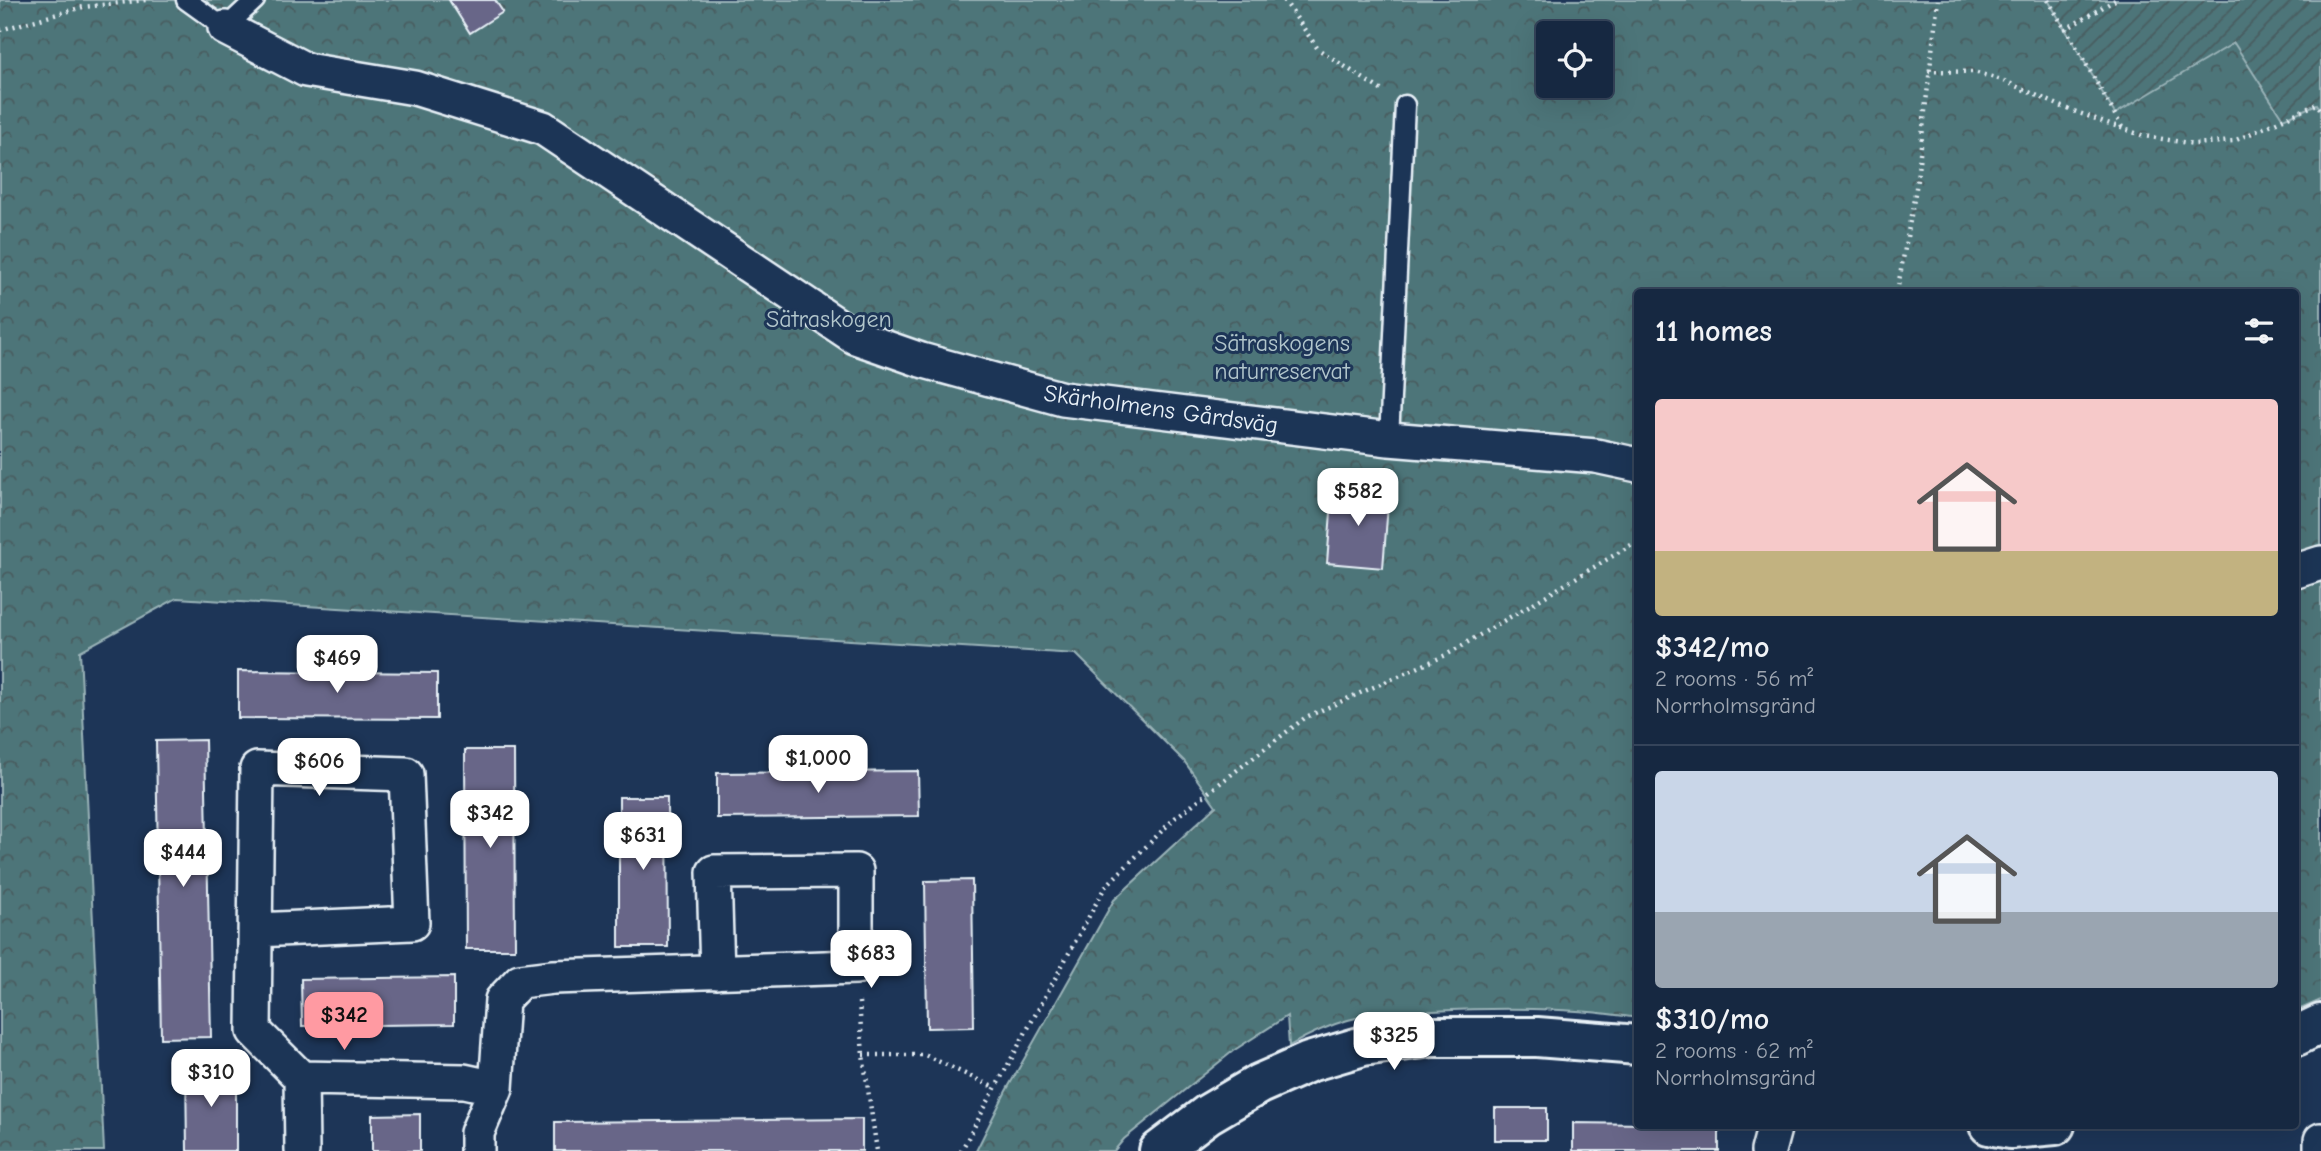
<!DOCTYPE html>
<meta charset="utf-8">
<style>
:root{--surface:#162841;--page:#1f3048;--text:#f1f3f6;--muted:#9ea6b1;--line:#35445a;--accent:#ff9aa2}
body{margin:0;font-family:"Comic Neue",sans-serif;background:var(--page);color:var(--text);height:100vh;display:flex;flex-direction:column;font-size:26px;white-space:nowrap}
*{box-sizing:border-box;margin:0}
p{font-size:23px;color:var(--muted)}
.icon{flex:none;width:38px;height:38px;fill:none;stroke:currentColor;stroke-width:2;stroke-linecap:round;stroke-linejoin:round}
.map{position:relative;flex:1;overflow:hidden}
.details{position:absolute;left:1634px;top:289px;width:665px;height:840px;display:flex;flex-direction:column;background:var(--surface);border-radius:7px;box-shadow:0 7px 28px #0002,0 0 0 2px var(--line)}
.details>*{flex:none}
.buttons{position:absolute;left:1536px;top:21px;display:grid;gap:14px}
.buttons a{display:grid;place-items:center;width:77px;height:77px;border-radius:7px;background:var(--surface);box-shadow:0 7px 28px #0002,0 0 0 2px var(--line);font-size:35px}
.price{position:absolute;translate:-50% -60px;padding:0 16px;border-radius:14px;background:#fff;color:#222;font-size:23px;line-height:46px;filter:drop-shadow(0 2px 4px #0008)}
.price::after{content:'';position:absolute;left:50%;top:42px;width:21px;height:16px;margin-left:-10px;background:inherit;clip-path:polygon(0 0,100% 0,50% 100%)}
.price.on{background:var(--accent);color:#111}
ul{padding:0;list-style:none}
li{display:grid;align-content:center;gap:14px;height:371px;padding:0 21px}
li+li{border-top:2px solid var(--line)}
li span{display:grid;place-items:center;height:217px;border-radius:7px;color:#555}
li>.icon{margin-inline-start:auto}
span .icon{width:126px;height:126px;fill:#fffc;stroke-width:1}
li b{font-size:30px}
h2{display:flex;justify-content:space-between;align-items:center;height:84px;padding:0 21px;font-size:30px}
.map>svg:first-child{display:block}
.forest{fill:url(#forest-crowns);stroke:#9ab3b8;stroke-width:2;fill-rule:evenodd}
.garden{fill:url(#garden-furrows);stroke:#9ab3b8;stroke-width:2}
.building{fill:#676688;stroke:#e8f1f8;stroke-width:2}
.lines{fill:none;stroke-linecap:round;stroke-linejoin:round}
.lane-casing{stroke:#e8f1f8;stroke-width:23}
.street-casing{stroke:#e8f1f8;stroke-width:38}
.secondary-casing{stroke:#e8f1f8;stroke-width:44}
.path{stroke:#e8f1f8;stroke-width:4.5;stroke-dasharray:2 5;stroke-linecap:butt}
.lane{stroke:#1d3557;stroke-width:18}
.street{stroke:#1d3557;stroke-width:33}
.secondary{stroke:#1d3557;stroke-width:38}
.labels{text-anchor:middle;stroke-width:6;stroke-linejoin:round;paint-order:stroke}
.park-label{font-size:24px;fill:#b2c6cc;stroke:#1d3557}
.street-label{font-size:24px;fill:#e8f1f8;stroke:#1d3557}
</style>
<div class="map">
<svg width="2321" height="1151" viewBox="0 0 2321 1151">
<defs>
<pattern id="forest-crowns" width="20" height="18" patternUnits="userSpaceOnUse" patternTransform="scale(1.75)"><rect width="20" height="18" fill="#4d7579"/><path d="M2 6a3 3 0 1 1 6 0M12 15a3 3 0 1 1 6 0" fill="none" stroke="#495c5f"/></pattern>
<pattern id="garden-furrows" width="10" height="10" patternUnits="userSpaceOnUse" patternTransform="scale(1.75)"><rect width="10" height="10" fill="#4d7579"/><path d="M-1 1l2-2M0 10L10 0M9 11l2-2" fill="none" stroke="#495c5f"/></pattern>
</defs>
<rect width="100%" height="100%" fill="#1d3557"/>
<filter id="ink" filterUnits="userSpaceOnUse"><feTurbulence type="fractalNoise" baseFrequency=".0143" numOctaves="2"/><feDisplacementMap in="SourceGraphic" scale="14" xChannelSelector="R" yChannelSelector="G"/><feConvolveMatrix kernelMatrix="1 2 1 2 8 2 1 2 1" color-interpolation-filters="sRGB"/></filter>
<g filter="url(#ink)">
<path class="forest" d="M0,0H2321V1000L2296,1011V292H1638V1018C1571,1007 1501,1007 1433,1011C1405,1012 1375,1013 1348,1020C1326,1026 1308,1035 1289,1046L1287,1016L1233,1051L1124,1139L1114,1151H976L1006,1091L1114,900L1216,806L1184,761L1076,654L177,598L80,651L104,1151H0ZM1549,33H1601V86H1549Z"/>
<path class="garden" d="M2048,0H2321V110L2317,104L2283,119L2234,43L2115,114Z"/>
<path class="building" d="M449,0H495L503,12L470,33Z
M1333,487L1389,492L1383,568L1327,563Z
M238,671L437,673V719L238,718Z
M205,740L211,1037L161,1038L156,741Z
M465,750H514L515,949H466Z
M918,771L919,816L717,818V773Z
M619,797H667L668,947H619Z
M972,880L974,1027L927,1028L925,881Z
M454,977V1024L302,1026L301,979Z
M186,1068H236V1151H187Z
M1495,1108H1547V1140H1495Z
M420,1114V1151H372V1115Z
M862,1119V1151H555V1122Z
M1573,1123L1719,1125V1151H1573Z"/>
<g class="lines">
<defs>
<path id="lane" d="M186,0L225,28L255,0
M1389,439L1405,105"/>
<path id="street" d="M225,28L306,70L415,88L543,128L855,337L921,360L1063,399L1389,439L1596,456L1638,465
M2296,571L2321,563
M256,930L412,923L406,774L257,769L254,1031L301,1078
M302,1151L301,1078L464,1081L496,1088
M477,1151V1133L496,1088L502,1000L520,981L553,977L856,967V871L714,872L717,972
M1768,1151L1775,1125
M2321,1151V1140"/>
<path id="secondary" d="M2296,1036L2321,1024
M1989,1125L2011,1129L2055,1125
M1159,1151L1208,1114L1259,1084L1309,1062L1363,1046L1432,1037H1537L1638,1045"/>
</defs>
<use href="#lane" class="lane-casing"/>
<use href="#street" class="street-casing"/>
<use href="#secondary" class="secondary-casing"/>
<path class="path" d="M1284,0L1318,49L1384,92
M2048,0L2065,29
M2115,0L2066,29L2122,127
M0,30L83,7L146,0
M1928,71L1974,72L2002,80L2065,108L2144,136L2194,144L2234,141L2317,104L2321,110
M1897,292L1916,188L1938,0
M859,1002L863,1055L877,1151
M863,1055H925L995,1088
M961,1151L1105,887L1175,818L1306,717L1446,655L1638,541"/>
<use href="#lane" class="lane"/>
<use href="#street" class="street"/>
<use href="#secondary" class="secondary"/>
</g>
</g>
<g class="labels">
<g class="park-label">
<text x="829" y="327">Sätraskogen</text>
<text x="1282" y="351">Sätraskogens<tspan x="1282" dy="28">naturreservat</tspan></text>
</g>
<g class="street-label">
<text transform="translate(1161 409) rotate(8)" y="8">Skärholmens Gårdsväg</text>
</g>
</g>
</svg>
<div class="buttons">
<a><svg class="icon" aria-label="locate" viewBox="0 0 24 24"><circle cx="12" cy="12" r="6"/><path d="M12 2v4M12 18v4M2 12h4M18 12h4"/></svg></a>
</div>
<b class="price" style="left:1358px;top:528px">$582</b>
<b class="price" style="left:337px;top:695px">$469</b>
<b class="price" style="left:818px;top:795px">$1,000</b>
<b class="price" style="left:319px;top:798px">$606</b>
<b class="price" style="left:490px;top:850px">$342</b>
<b class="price" style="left:643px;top:872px">$631</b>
<b class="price" style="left:183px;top:889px">$444</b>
<b class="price" style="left:871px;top:990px">$683</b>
<b class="price on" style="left:344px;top:1052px">$342</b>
<b class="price" style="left:1394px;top:1072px">$325</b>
<b class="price" style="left:211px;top:1109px">$310</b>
<section class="details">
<h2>11 homes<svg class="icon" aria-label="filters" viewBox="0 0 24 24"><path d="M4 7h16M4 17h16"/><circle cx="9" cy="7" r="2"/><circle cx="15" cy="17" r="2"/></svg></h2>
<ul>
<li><span style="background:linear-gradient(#f6c9c9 70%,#c2b280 0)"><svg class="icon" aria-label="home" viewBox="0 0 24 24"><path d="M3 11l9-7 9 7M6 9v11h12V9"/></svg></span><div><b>$342/mo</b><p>2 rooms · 56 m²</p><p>Norrholmsgränd</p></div></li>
<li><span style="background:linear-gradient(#c9d6e8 65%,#9aa5b1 0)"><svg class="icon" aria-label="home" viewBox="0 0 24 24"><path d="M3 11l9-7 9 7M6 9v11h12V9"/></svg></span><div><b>$310/mo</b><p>2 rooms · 62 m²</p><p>Norrholmsgränd</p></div></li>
</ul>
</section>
</div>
